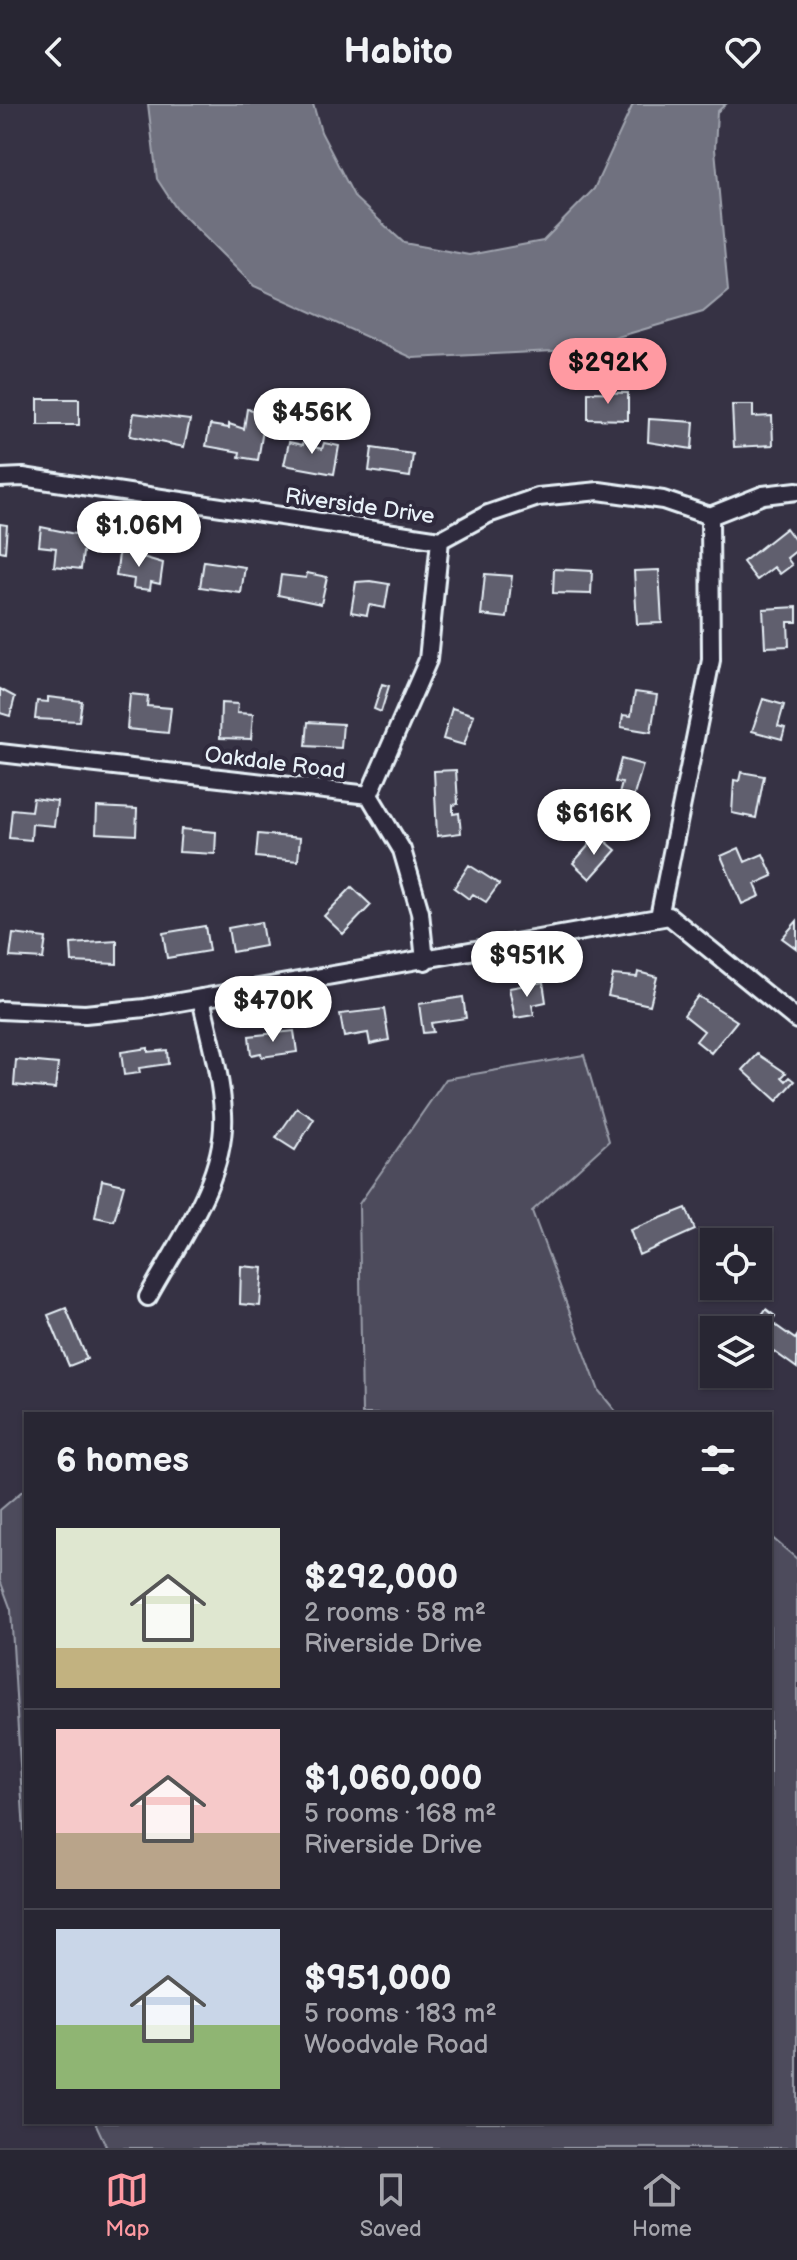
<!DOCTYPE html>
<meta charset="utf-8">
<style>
:root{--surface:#282633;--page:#302e3b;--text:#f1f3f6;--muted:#a5a5ac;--line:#44434e;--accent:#ff9aa2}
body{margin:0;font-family:"Balsamiq Sans",sans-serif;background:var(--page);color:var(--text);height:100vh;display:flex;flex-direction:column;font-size:30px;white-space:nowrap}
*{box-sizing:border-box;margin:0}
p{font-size:26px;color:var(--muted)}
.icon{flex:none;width:44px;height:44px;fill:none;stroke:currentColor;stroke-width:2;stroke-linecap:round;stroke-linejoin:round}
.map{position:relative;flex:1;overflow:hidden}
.drawer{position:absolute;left:24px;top:1308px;width:748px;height:712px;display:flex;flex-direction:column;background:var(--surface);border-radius:0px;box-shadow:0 2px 6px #0004,0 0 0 2px var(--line)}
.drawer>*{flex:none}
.fabs{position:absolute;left:700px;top:1124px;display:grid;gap:16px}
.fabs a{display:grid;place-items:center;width:72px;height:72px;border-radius:0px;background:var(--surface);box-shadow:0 2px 6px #0004,0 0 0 2px var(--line);font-size:40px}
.price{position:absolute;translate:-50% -68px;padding:0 18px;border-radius:28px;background:#fff;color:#222;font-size:26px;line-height:52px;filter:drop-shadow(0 2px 4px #0008)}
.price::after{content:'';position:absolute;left:50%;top:48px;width:24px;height:18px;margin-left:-12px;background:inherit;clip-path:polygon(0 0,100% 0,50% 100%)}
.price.on{background:var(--accent);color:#111}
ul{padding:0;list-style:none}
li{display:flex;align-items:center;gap:24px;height:200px;padding:0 32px}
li+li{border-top:2px solid var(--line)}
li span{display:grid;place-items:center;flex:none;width:224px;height:160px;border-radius:0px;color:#555}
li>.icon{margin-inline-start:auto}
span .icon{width:96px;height:96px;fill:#fffc;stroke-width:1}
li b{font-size:34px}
h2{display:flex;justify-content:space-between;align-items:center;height:96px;padding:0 32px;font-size:34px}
header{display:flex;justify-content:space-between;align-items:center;height:104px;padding:0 32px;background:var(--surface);font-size:36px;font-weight:800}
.dock{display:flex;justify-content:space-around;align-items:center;height:112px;border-top:2px solid var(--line);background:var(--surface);font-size:22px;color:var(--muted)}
.dock a{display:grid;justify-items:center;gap:4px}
.dock .on{color:var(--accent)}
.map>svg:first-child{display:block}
.green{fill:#4d4b5c;stroke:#9a9eaa;stroke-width:2}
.water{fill:#70717f;stroke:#a0a4af;stroke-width:2}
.building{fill:#605e6e;stroke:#e8f1f8;stroke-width:2}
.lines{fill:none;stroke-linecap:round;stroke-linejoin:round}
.street-casing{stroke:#e8f1f8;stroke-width:22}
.street{stroke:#2f2a3d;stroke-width:16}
.labels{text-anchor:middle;stroke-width:8;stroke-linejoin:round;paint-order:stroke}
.street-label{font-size:22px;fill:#e8f1f8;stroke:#2f2a3d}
</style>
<header><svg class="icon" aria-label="back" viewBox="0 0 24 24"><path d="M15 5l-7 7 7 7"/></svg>Habito<svg class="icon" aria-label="heart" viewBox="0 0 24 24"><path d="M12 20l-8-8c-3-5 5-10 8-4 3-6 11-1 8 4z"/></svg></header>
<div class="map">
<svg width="797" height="2044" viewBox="0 0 797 2044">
<rect width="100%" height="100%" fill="#363244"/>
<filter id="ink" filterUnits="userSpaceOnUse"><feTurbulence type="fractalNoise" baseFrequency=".0125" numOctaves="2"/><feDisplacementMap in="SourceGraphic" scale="16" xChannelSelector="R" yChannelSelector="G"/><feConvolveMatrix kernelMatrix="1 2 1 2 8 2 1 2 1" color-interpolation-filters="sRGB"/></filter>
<g filter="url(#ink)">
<path class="green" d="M584,951L609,1037L532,1107L599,1287L618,1310H362L359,1100L446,975Z
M26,1384V1765L11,1506L0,1476V1406Z
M770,1432L797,1455V2044H107L95,2018H770Z"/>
<path class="water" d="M148,0H313L321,28L355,94L404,139L469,151L543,137L594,85L633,0H726L717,8L715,45L728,187L703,208L573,246L413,254L254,182L176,104L157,75Z"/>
<path class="building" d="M588,288L628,289V316L588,315Z
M38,295H79V321H38Z
M732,301H753V313L772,312L773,341L734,343Z
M247,305L266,308L258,356L239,353L240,348L206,342L210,321L229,324V320L244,325Z
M134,309L190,316L184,343L130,332Z
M649,315L694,318L692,345L648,338Z
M305,330L316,332L314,343L322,345L324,339L339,342L334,370L284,361L289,338L303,341Z
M372,344L413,350L410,373L369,367Z
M0,420L7,421L5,448L0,447Z
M41,423L85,432L81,465L54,462L56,444L39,442Z
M786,424L797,439V446L787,454L792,461L780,470L774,463L757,476L743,458Z
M120,443L140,446L139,452L163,459L160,480L151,478L150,486L133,484L134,475L116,472Z
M204,457L245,463L241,489L200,483Z
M554,465L592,467L591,490L553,489Z
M659,466L662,519L637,520L634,467Z
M307,469L327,473L321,500L278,491L281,471L306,474Z
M485,470L512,472L507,514L481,511Z
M370,477L389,480L385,504L369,501L367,511L351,508L356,478Z
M797,503V518H788L789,542L765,543L763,505Z
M382,580L389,582L381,608L374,605Z
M0,585L15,593L10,612L0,609Z
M635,588L657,591L651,628L621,623L623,611L631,612Z
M130,590L148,592L147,602L171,604L168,629L127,625Z
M48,593L82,597L79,617L35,615L37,597L48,598Z
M763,595L784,601L778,622L785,624L782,635L752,627Z
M221,599L238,600L237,609L253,610L251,635L220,634Z
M452,604L474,611L464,641L443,635Z
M308,618L343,620L341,644L306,642Z
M621,655L643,661L632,698L618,694L622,679L615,678Z
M456,666L458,700L453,701V710L459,709L461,729L437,732L434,667Z
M741,668L764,672L756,714L732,709L734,676L739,677Z
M33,694L57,697L54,722L32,720L31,736L9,734L12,705L31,707Z
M97,703L137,705L136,731L96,729Z
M181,725L216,728L215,750L179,748Z
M258,730L300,734L298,757L256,753Z
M598,731L616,746L590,775L573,759Z
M739,744L745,758L763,750L773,772L755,780L760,792L742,800L721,752Z
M469,761L499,780L486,798L473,790L469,795L454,784Z
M352,783L371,801L343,830L324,812Z
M797,817V845L782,834Z
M261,818L265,842L232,848L228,824Z
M205,822L209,847L167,854L163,829Z
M13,830L46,834L43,855L10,853Z
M117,837V860L72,858L71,840Z
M638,868L657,873L650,901L608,892L613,871L637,873Z
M543,878L546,898L532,901L534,911L515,914L509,884Z
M698,892L737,917L711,949L696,937L704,927L684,911Z
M463,893L466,914L431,919L433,928L423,929L419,900Z
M384,905L389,936L370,940L368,929L344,933L340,910Z
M294,927L297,948L262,953L261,949L251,951L249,932Z
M148,944V948L167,946L168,960L139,964L140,969L124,971L121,948Z
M758,950L786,969L782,973L786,977L790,973L795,977L777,997L743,966Z
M16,956L58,960L55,985L14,981Z
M297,1004L314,1015L295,1046L276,1034Z
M102,1076L124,1081L114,1117L95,1113Z
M686,1104L695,1126L639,1151L630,1126Z
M241,1162L263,1164L260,1202L240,1200Z
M66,1204L87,1255L69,1262L48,1211Z
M766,1205L775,1212L771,1218L795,1235L797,1232V1264L758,1236V1226H751Z"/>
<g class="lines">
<defs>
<path id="street" d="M0,374L23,373L440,436L488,410L538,393L599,387L663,396L710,412L763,391L797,387
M0,649L369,691L402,746L420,808L425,857
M369,691L428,556L440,436
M659,813L711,556L710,412
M0,906L85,910L145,904L669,812L797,916
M148,1193C178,1138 227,1074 223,1009C221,971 209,932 201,894"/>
</defs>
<use href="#street" class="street-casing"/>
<use href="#street" class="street"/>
</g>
</g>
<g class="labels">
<g class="street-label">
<text transform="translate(360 401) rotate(8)" y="8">Riverside Drive</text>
<text transform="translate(275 658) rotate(7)" y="8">Oakdale Road</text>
</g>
</g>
</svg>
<div class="fabs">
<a><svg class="icon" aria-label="locate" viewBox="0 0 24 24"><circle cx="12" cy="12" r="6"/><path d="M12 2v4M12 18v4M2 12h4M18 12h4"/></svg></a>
<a><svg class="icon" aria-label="layers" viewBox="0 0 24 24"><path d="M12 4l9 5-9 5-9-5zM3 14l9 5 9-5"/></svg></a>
</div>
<b class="price on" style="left:608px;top:302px">$292K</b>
<b class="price" style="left:312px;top:352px">$456K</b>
<b class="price" style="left:139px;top:465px">$1.06M</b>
<b class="price" style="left:594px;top:753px">$616K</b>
<b class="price" style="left:527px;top:895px">$951K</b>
<b class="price" style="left:273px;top:940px">$470K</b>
<section class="drawer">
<h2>6 homes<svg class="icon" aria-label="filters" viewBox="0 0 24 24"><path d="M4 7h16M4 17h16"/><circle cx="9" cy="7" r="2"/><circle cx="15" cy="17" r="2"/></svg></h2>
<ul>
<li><span style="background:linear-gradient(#dfe7d0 75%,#c2b280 0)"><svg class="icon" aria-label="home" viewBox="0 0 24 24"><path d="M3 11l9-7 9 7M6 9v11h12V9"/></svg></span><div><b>$292,000</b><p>2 rooms · 58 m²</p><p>Riverside Drive</p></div></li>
<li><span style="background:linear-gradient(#f6c9c9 65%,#b9a48a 0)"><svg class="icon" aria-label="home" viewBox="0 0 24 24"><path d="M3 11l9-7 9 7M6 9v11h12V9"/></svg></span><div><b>$1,060,000</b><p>5 rooms · 168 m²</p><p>Riverside Drive</p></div></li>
<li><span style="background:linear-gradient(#c9d6e8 60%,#8fb573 0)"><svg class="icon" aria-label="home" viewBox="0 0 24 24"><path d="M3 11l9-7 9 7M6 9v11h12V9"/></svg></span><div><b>$951,000</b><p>5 rooms · 183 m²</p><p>Woodvale Road</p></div></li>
</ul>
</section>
</div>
<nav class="dock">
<a class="on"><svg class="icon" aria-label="map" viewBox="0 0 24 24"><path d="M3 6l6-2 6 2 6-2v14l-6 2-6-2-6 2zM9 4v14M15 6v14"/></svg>Map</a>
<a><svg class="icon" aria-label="saved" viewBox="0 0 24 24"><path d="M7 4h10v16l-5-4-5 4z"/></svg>Saved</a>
<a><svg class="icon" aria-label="home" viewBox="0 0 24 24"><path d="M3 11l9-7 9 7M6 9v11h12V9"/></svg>Home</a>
</nav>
